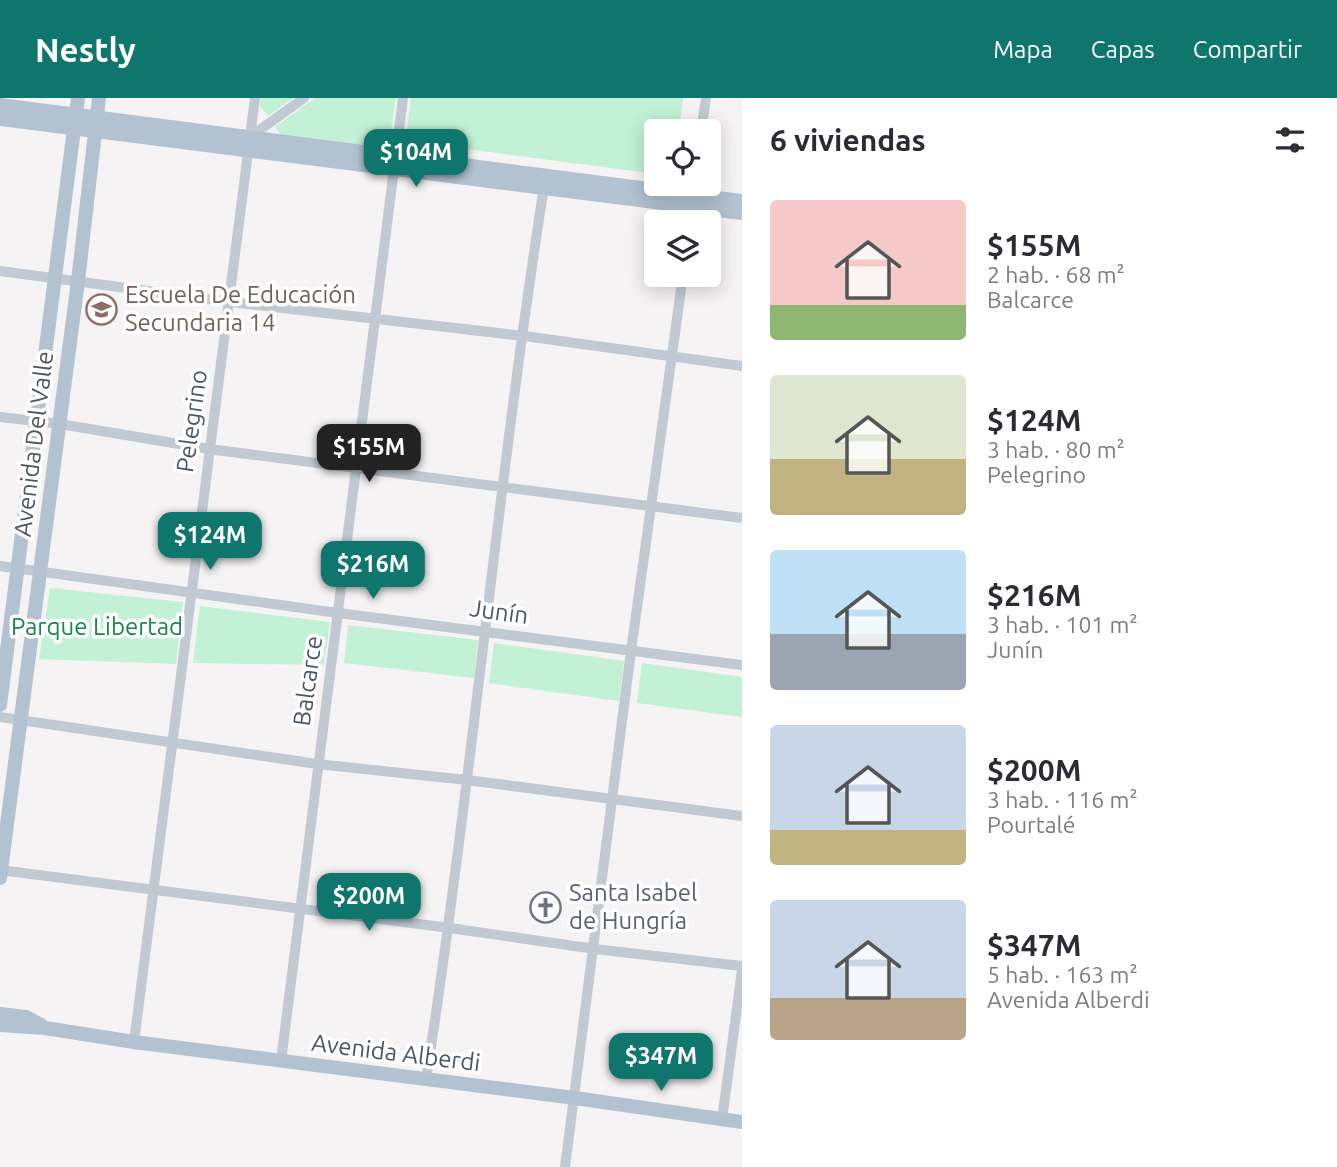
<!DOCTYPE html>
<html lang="es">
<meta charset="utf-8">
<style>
:root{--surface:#fff;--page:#f7f7f7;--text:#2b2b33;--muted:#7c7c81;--accent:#0f766e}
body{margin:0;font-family:Ubuntu,sans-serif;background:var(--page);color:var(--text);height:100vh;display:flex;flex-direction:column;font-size:26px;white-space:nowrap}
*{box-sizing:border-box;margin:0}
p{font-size:23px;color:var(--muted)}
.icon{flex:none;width:38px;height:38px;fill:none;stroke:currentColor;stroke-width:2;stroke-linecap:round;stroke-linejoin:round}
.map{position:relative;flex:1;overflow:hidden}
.sheet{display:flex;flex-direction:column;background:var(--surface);width:595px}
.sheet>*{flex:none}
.buttons{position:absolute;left:644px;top:21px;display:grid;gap:14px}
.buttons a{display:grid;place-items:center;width:77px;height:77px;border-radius:7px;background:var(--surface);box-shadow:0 4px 18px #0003;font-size:35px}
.price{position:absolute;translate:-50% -60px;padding:0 16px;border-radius:14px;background:var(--accent);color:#fff;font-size:23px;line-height:46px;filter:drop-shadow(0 2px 4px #0008)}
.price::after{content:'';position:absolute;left:50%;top:42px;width:21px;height:16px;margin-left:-10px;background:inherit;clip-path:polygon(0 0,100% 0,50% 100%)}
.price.selected{background:#222;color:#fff}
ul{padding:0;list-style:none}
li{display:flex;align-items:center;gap:21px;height:175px;padding:0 28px}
li span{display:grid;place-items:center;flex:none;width:196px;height:140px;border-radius:7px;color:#555}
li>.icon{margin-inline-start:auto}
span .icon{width:84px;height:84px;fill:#fffc;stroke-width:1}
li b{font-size:30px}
h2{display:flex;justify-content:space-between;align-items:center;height:84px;padding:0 28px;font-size:30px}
header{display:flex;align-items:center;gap:42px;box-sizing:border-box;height:98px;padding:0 35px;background:var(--accent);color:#fff}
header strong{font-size:33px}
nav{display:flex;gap:38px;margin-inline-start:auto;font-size:24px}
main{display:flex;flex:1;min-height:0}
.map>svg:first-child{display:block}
.green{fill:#c3f1d5}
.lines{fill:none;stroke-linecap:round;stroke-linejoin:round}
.minor{stroke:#c1cad2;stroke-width:10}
.major{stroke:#b3c2d1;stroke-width:14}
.labels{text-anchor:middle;stroke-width:7;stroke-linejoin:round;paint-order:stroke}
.education-label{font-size:24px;fill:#785e54;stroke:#fff;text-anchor:start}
.street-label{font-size:24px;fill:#4a5661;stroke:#fff}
.park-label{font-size:24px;fill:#17864f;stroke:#fff}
.worship-label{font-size:24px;fill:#5b616d;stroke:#fff;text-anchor:start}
</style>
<header>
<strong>Nestly</strong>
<nav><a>Mapa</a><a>Capas</a><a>Compartir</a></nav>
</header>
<main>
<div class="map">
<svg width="742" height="1069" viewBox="0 0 742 1069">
<rect width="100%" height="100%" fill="#f5f3f3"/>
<path class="green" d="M261,0H293L268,18L260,8Z
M315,0H396L388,51L282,38L275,29Z
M411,0H683L679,33H656V76L405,43Z
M50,490L183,504L176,566L39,561Z
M200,508L330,524L324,567L193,565Z
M348,527L478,542L474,580L344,565Z
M494,545L624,563L619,603L489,585Z
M642,565L742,579V619L637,605Z"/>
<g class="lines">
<path class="minor" d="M701,33L706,0
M250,39L304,0
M690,124L695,86
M0,173L230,204L524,238L742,268
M0,319L60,326L209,351L742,420
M0,468L338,515L742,567
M0,619L317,666L467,682L742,718
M0,772L450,830L595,851L742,868
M134,944L255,0
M281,963L403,0
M426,982C472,683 498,381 545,82
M722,1022L742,872
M565,1069L631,553L683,177"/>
<path class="major" d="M0,7L742,103
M0,21L742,115
M0,607L78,0
M0,780L78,183L99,0
M0,916L26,919L41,927
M0,927L45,930L134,944L575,1000L742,1024"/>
</g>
<defs>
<symbol id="school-ring" viewBox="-11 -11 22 22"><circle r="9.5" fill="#fff" stroke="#8d6e63" stroke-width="1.5"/><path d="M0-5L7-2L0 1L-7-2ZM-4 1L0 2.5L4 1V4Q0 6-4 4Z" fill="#8d6e63"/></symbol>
<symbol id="church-ring" viewBox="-11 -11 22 22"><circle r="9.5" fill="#fff" stroke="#6b7280" stroke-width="1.5"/><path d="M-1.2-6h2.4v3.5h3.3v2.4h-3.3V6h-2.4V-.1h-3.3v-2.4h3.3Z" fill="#6b7280"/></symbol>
</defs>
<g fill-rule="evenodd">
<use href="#school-ring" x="84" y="194" width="35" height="35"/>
<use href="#church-ring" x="528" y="792" width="35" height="35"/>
</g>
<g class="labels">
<g class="education-label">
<text x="125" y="205">Escuela De Educación<tspan x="125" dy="28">Secundaria 14</tspan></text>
</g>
<g class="street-label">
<text transform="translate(192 323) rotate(-82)" y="8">Pelegrino</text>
<text transform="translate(34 346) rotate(-83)" y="8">Avenida Del Valle</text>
<text transform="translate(499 514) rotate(8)" y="8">Junín</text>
<text transform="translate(308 583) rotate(-82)" y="8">Balcarce</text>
<text transform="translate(396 955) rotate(7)" y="8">Avenida Alberdi</text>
</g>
<g class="park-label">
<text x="97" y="537">Parque Libertad</text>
</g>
<g class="worship-label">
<text x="569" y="803">Santa Isabel<tspan x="569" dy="28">de Hungría</tspan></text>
</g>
</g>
</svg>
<div class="buttons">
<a><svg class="icon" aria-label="locate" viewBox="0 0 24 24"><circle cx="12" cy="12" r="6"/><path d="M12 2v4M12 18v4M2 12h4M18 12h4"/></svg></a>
<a><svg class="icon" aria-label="layers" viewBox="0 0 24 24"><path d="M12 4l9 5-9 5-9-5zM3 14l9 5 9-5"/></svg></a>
</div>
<b class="price" style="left:416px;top:91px">$104M</b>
<b class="price selected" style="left:369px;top:386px">$155M</b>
<b class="price" style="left:210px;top:474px">$124M</b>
<b class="price" style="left:373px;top:503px">$216M</b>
<b class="price" style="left:369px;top:835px">$200M</b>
<b class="price" style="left:661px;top:995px">$347M</b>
</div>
<section class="sheet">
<h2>6 viviendas<svg class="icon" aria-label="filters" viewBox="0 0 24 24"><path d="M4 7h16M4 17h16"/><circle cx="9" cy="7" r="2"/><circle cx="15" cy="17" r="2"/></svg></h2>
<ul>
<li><span style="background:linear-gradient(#f6c9c9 75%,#8fb573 0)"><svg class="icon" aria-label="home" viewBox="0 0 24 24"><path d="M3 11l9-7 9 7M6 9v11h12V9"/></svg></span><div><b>$155M</b><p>2 hab. · 68 m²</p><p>Balcarce</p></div></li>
<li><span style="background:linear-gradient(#dfe7d0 60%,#c2b280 0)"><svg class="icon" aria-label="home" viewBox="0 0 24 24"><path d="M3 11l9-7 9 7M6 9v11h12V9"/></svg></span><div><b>$124M</b><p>3 hab. · 80 m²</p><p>Pelegrino</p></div></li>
<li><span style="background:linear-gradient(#bfe0f5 60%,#9aa5b1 0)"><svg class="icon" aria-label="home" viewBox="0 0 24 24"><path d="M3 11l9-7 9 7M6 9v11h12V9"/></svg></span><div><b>$216M</b><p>3 hab. · 101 m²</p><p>Junín</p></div></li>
<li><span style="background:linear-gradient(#c9d6e8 75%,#c2b280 0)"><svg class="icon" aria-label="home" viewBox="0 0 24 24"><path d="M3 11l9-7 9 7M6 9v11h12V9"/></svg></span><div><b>$200M</b><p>3 hab. · 116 m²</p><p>Pourtalé</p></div></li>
<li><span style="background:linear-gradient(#c9d6e8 70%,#b9a48a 0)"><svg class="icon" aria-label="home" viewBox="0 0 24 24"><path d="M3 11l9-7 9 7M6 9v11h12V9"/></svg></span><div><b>$347M</b><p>5 hab. · 163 m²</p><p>Avenida Alberdi</p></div></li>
</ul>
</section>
</main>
